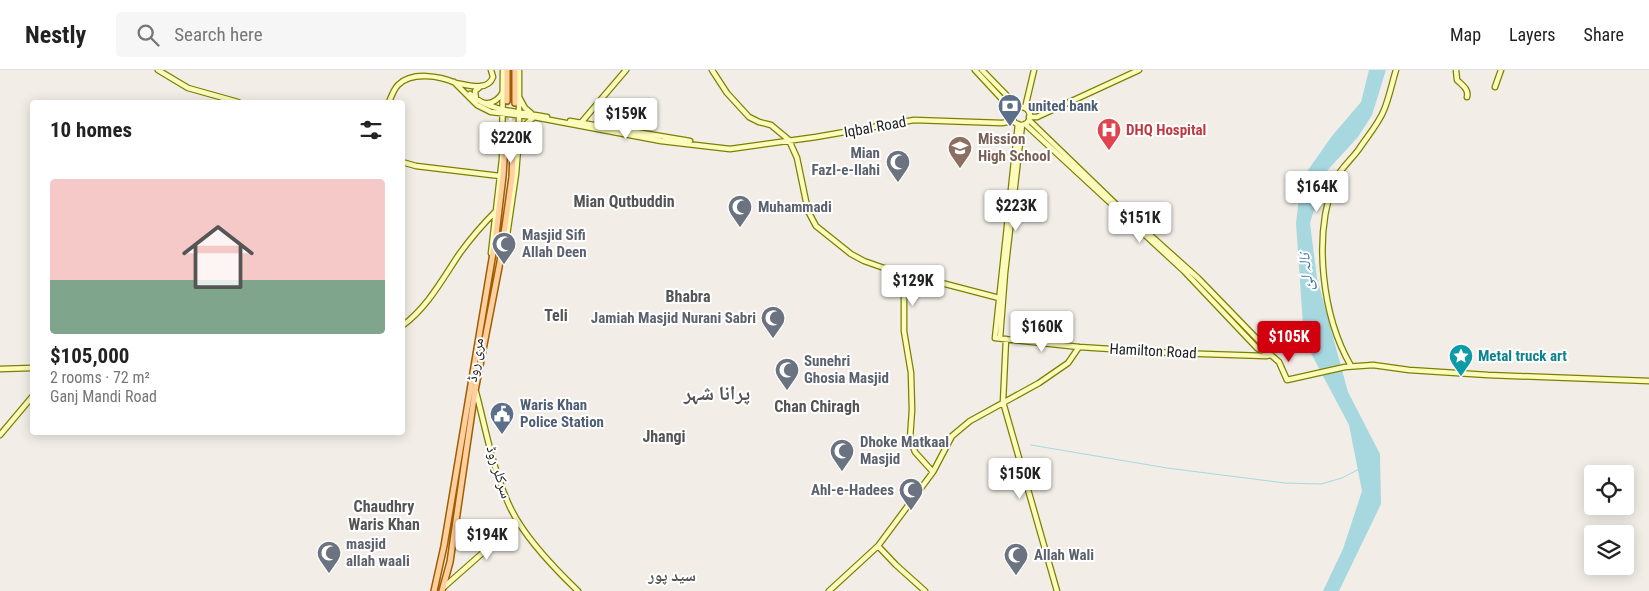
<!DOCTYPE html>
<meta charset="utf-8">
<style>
:root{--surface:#fff;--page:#f6f6f6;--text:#222;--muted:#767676;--line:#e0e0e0;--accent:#d2000f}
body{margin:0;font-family:"Roboto Condensed","Noto Naskh Arabic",sans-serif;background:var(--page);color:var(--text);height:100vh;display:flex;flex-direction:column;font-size:19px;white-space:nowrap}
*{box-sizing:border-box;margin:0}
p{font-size:16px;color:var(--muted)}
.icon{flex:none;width:28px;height:28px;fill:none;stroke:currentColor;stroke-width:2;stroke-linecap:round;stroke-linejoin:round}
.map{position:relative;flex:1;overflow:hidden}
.side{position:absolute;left:30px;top:30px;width:375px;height:335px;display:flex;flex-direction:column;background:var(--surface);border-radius:5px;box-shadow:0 2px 12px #0003}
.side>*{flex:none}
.tools{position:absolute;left:1584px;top:395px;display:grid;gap:10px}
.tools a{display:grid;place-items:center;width:50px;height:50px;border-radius:5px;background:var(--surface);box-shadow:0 2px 12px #0003;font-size:25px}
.price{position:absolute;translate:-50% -42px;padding:0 11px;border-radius:5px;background:#fff;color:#222;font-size:16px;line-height:32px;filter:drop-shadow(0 1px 2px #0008)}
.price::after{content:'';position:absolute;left:50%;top:30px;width:15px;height:11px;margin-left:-8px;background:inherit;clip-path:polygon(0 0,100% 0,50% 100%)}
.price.selected{background:var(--accent);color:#fff}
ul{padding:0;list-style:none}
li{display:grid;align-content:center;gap:10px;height:265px;padding:0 20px}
li span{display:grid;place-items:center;height:155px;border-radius:5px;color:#555}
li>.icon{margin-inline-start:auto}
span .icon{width:90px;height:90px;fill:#fffc;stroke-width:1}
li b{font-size:21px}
h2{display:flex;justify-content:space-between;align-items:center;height:60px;padding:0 20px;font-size:21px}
header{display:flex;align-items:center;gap:30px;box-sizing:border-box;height:70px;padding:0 25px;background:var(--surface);border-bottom:1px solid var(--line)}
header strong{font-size:24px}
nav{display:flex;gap:28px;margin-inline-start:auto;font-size:18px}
.search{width:350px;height:45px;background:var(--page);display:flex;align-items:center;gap:12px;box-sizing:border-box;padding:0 18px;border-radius:5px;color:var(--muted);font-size:19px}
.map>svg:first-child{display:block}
.water{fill:#a7d8e0}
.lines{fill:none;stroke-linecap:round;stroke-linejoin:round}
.stream{stroke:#a7d8e0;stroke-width:1}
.primary-tunnel{stroke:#c8c5bf;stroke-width:5;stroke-dasharray:5 2.5;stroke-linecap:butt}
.secondary-casing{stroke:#7b8001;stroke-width:7}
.primary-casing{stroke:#9e5e00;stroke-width:8}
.secondary{stroke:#fcfbbb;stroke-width:4.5}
.primary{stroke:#ffcf9f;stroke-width:5}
.labels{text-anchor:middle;stroke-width:4;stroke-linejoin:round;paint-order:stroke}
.service-label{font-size:15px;font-weight:bold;fill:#4e5e75;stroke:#fff;text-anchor:start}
.street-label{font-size:15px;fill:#212121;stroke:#fff}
.health-label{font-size:15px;font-weight:bold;fill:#be3a42;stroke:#fff;text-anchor:start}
.education-label{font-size:15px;font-weight:bold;fill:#785e54;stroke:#fff;text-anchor:start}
.worship-label{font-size:15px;font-weight:bold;fill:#5b616d;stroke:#fff;text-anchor:start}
.culture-label{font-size:15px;font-weight:bold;fill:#0d838f;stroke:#fff;text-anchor:start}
.neighbourhood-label{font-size:16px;font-weight:bold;fill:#545454;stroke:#fff}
.water-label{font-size:16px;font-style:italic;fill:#427ba6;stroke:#fff}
.district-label{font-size:20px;font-weight:bold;fill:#545454;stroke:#fff}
</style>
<header>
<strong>Nestly</strong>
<div class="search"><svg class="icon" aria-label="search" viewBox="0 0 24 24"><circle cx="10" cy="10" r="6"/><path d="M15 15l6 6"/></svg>Search here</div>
<nav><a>Map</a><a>Layers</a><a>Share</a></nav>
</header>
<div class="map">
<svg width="1649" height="521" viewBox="0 0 1649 521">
<rect width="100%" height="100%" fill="#f2eee7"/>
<path class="water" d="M1369,0H1386L1372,45L1358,67L1325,103L1310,153L1317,208L1348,322L1380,384L1381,434L1339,521H1323L1343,479L1362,421L1349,355L1304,270L1296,153L1301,110L1332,66L1361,32Z"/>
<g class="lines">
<path class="stream" d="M1031,375L1167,398L1285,413L1321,414L1342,408L1359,399"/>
<path class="primary-tunnel" d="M506,58L507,31
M514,58L515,33"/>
<defs>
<path id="secondary" d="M158,0L188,18L238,32
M712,0L727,23L749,47L759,52L771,55L789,70L797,88L808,141L816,156L851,184L864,191L884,198L1003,229
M975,0L1013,41
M982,0L1018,37
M1456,0L1457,10C1462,15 1469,19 1467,27
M454,12L477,35L491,42L534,47L661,71L730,79L816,67L914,50L1002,53L1014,51
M456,13C467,15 488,22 493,7L491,0
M1495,17L1501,0
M470,24C490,42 521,42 547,47
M519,27L525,38L531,43
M476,29L475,21L481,16
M389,32C391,27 394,19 398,15C412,1 440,6 456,13
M485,33C493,34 499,29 503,22
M1012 46a9 9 0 1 1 18 0a9 9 0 1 1-18 0Z
M1025,38L1034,0
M1029,47H1037L1139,0
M1029,50L1120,138L1198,208L1262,274L1264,281
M570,51L690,71
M580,54L626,0
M1018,54L995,268L1079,277L1174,283L1266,286L1271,285
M1025,54L1184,201L1257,278L1271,285L1279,292L1287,310L1345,297L1373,295L1409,300L1488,305L1649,311
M519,65L524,56L534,47
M402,92L416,96L500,106
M491,183L502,89L503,0
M501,189L505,179L516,104L519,66V0
M906,204L904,226V261L911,303L912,340L910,369L915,382L933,402
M402,256C428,237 443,208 460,183C471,168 483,154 496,141
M1000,268L1005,203L1022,55
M1006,269L1003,332L1057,521
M1351,296C1322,246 1313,167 1334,112C1339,100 1352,89 1359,79C1367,67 1379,53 1384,40C1389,28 1392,13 1396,0
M0,299L32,298
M476,322C486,360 493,401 510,437C524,467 554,498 578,521
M0,365L32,327
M878,476L896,495L925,521
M444,517L504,464L519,453
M829,521L878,476L933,402L952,366L970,351L1039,313L1068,293L1079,277"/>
<path id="primary" d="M507,31V0
M515,33V0
M434,521L444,476L496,165L503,106L506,58
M442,521L450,492L475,321L500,192L512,107L514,58"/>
</defs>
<use href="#secondary" class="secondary-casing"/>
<use href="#primary" class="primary-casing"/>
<use href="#secondary" class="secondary"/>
<use href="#primary" class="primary"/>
</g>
<defs>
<symbol id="bank-pin" viewBox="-11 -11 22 30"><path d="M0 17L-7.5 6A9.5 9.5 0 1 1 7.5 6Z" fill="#5c6f8a" stroke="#fff"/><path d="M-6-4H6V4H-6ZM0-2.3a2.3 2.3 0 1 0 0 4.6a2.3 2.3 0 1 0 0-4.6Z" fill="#fff"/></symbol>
<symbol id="hospital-pin" viewBox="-11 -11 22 30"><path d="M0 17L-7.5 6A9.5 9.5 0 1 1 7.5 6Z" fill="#e0444e" stroke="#fff"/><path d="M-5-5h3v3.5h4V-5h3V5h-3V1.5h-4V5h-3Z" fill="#fff"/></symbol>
<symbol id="school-pin" viewBox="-11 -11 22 30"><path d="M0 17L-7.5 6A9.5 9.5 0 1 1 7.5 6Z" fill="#8d6e63" stroke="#fff"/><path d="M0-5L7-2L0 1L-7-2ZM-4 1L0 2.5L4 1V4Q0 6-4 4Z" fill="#fff"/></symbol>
<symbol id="mosque-pin" viewBox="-11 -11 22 30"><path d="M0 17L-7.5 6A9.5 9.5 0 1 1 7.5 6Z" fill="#6b7280" stroke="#fff"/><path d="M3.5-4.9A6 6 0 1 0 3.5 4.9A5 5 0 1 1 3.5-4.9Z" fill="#fff"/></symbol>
<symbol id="sight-pin" viewBox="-11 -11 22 30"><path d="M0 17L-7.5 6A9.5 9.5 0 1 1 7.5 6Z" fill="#0f9aa8" stroke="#fff"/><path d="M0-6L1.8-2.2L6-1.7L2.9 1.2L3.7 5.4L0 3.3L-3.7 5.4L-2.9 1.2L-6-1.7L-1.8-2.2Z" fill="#fff"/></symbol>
<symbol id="civic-pin" viewBox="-11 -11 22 30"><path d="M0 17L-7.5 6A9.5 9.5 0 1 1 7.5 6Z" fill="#5c6f8a" stroke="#fff"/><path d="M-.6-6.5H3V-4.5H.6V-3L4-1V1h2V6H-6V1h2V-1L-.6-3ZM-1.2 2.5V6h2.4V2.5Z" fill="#fff"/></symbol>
</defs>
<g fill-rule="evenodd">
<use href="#bank-pin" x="996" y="22" width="28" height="38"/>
<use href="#hospital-pin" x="1095" y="46" width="28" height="38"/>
<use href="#school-pin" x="946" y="64" width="28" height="38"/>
<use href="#mosque-pin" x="884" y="78" width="28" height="38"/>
<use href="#mosque-pin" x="726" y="123" width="28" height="38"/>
<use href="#mosque-pin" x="490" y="160" width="28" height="38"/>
<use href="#mosque-pin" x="759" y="234" width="28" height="38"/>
<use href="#sight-pin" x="1447" y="272" width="28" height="38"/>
<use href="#mosque-pin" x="773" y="286" width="28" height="38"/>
<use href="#civic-pin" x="488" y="330" width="28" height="38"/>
<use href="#mosque-pin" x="828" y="367" width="28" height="38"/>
<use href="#mosque-pin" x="897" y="406" width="28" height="38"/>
<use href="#mosque-pin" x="315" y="469" width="28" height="38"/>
<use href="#mosque-pin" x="1002" y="471" width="28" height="38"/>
</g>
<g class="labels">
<g class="service-label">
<text x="1028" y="41">united bank</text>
<text x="520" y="340">Waris Khan<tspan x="520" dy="17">Police Station</tspan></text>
</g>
<g class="street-label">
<text transform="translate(875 57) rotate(-10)" y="5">Iqbal Road</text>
<text transform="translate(1153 281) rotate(3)" y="5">Hamilton Road</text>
<text transform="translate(475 290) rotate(-81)" y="5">مری روڈ</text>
<text transform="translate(499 402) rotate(73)" y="5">سرکلر روڈ</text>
</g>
<g class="health-label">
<text x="1126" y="65">DHQ Hospital</text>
</g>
<g class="education-label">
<text x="978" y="74">Mission<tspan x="978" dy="17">High School</tspan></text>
</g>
<g class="worship-label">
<text x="880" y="88" text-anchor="end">Mian<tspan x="880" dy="17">Fazl-e-Ilahi</tspan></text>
<text x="758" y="142">Muhammadi</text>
<text x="522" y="170">Masjid Sifi<tspan x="522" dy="17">Allah Deen</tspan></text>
<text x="756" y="253" text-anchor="end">Jamiah Masjid Nurani Sabri</text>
<text x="804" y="296">Sunehri<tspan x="804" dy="17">Ghosia Masjid</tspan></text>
<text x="860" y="377">Dhoke Matkaal<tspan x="860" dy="17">Masjid</tspan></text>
<text x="894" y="425" text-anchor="end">Ahl-e-Hadees</text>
<text x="346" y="479">masjid<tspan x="346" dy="17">allah waali</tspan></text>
<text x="1034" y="490">Allah Wali</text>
</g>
<g class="culture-label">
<text x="1478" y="291">Metal truck art</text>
</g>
<g class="neighbourhood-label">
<text x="624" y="137">Mian Qutbuddin</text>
<text x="688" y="232">Bhabra</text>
<text x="556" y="251">Teli</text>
<text x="817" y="342">Chan Chiragh</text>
<text x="664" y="372">Jhangi</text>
<text x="384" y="442">Chaudhry<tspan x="384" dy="18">Waris Khan</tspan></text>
<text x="672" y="511">سید پور</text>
</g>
<g class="water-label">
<text transform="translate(1305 202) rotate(-96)" y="6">نالہ لئ</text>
</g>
<g class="district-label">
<text x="717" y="330">پرانا شہر</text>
</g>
</g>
</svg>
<div class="tools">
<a><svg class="icon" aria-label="locate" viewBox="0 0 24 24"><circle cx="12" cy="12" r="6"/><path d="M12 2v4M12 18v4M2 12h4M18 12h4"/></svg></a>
<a><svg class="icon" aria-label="layers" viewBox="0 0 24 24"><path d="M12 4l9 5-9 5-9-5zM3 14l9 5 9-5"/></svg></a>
</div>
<b class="price" style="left:626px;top:70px">$159K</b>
<b class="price" style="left:511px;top:94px">$220K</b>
<b class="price" style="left:1317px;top:143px">$164K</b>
<b class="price" style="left:1016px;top:162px">$223K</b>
<b class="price" style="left:1140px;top:174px">$151K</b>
<b class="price" style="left:913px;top:237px">$129K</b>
<b class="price" style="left:1042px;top:283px">$160K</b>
<b class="price selected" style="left:1289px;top:293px">$105K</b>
<b class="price" style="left:1020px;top:430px">$150K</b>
<b class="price" style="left:487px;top:491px">$194K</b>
<section class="side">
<h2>10 homes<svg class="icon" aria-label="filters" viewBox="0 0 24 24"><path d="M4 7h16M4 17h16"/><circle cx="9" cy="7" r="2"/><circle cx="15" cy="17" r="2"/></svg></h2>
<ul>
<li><span style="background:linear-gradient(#f6c9c9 65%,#7fa58c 0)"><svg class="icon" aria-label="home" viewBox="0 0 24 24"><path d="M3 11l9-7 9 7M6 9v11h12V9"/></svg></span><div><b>$105,000</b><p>2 rooms · 72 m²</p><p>Ganj Mandi Road</p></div></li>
</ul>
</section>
</div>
